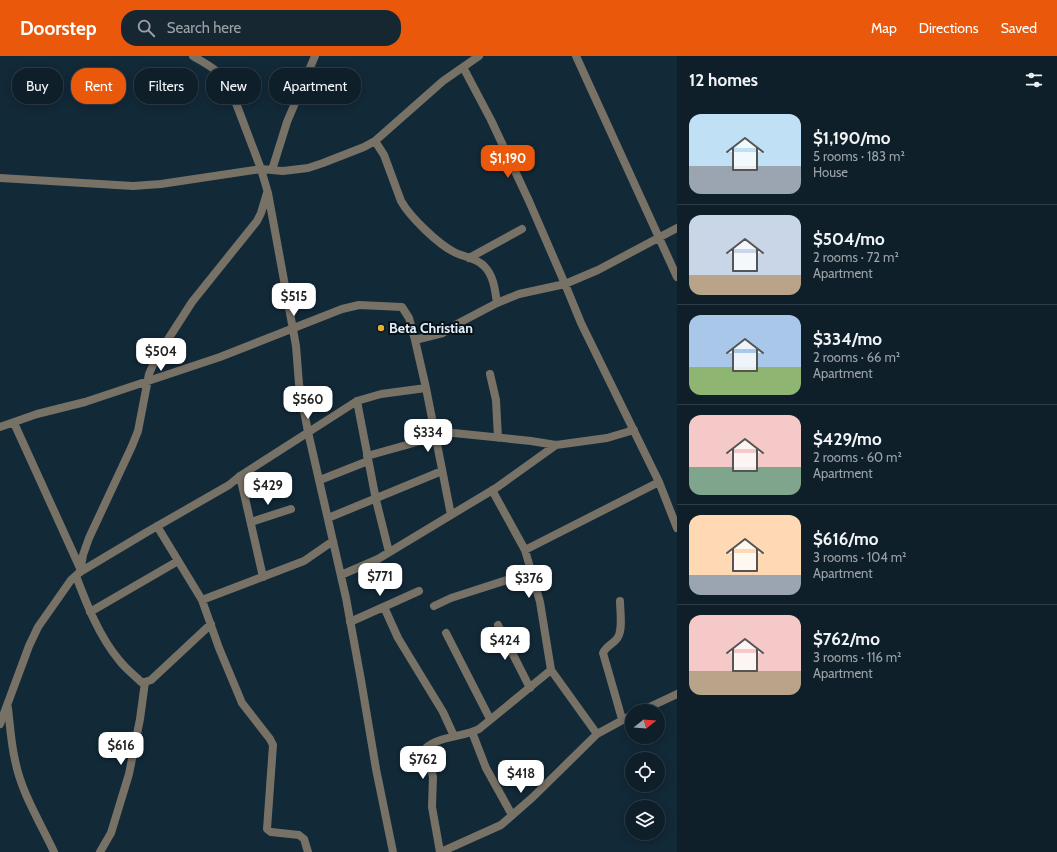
<!DOCTYPE html>
<meta charset="utf-8">
<style>
:root{--surface:#0e1f2a;--page:#172732;--text:#f1f3f6;--muted:#9ba2a8;--line:#2e3d47;--accent:#ea580c}
body{margin:0;font-family:Cabin,sans-serif;background:var(--page);color:var(--text);height:100vh;display:flex;flex-direction:column;font-size:15px;white-space:nowrap}
*{box-sizing:border-box;margin:0}
p{font-size:13px;color:var(--muted)}
.icon{flex:none;width:22px;height:22px;fill:none;stroke:currentColor;stroke-width:2;stroke-linecap:round;stroke-linejoin:round}
.map{position:relative;flex:1;overflow:hidden}
.sheet{display:flex;flex-direction:column;background:var(--surface);width:380px}
.sheet>*{flex:none}
.top-card{position:absolute;left:12px;top:12px;width:380px;height:36px;display:flex;gap:8px}
.needle{width:26px;rotate:73deg}
.fabs{position:absolute;left:625px;top:648px;display:grid;gap:8px}
.fabs a{display:grid;place-items:center;width:40px;height:40px;border-radius:50%;background:var(--surface);box-shadow:0 2px 10px #0003,0 0 0 1px var(--line);font-size:20px}
.price{position:absolute;translate:-50% -34px;padding:0 9px;border-radius:8px;background:#fff;color:#222;font-size:13px;line-height:26px;filter:drop-shadow(0 1px 2px #0008)}
.price::after{content:'';position:absolute;left:50%;top:24px;width:12px;height:9px;margin-left:-6px;background:inherit;clip-path:polygon(0 0,100% 0,50% 100%)}
.price.on{background:var(--accent);color:#fff}
ul{padding:0;list-style:none}
li{display:flex;align-items:center;gap:12px;height:100px;padding:0 12px}
li+li{border-top:1px solid var(--line)}
li span{display:grid;place-items:center;flex:none;width:112px;height:80px;border-radius:12px;color:#555}
li>.icon{margin-inline-start:auto}
span .icon{width:48px;height:48px;fill:#fffc;stroke-width:1}
li b{font-size:17px}
h2{display:flex;justify-content:space-between;align-items:center;height:48px;padding:0 12px;font-size:17px}
.tag{padding:0 14px;border-radius:16px;background:var(--surface);box-shadow:0 2px 10px #0003,0 0 0 1px var(--line);font-size:14px;line-height:36px}
.tag.on{background:var(--accent);color:#fff}
header{display:flex;align-items:center;gap:24px;box-sizing:border-box;height:56px;padding:0 20px;background:var(--accent);color:#fff}
header strong{font-size:19px}
nav{display:flex;gap:22px;margin-inline-start:auto;font-size:14px}
.search{width:280px;height:36px;background:var(--page);display:flex;align-items:center;gap:10px;box-sizing:border-box;padding:0 14px;border-radius:16px;color:var(--muted);font-size:15px}
main{display:flex;flex:1;min-height:0}
.map>svg:first-child{display:block}
.lines{fill:none;stroke-linecap:round;stroke-linejoin:round}
.street{stroke:#777166;stroke-width:8}
.poi-dot{fill:#e1af34;stroke:#071117;stroke-width:1.5}
.labels{text-anchor:middle;stroke-width:4;stroke-linejoin:round;paint-order:stroke}
.poi-label{font-size:14px;font-weight:bold;fill:#e2f0fa;stroke:#071117;text-anchor:start}
</style>
<header>
<strong>Doorstep</strong>
<div class="search"><svg class="icon" aria-label="search" viewBox="0 0 24 24"><circle cx="10" cy="10" r="6"/><path d="M15 15l6 6"/></svg>Search here</div>
<nav><a>Map</a><a>Directions</a><a>Saved</a></nav>
</header>
<main>
<div class="map">
<svg width="677" height="796" viewBox="0 0 677 796">
<rect width="100%" height="100%" fill="#122938"/>
<g class="lines">
<path class="street" d="M193,0C211,11 220,14 231,34L261,113L268,137L296,290L299,328L308,376L346,542L361,624L376,713L393,796
M576,0L677,221
M463,11L491,64L529,145L565,228L581,267L659,426L677,472
M375,85L384,99L401,145C410,161 438,188 454,196C463,201 477,202 484,210C494,220 495,234 497,247
M272,114L287,66L315,0
M0,122L133,130L161,128L261,113L283,115L308,112L323,107L364,91L375,85L443,25L479,0
M469,202L522,173
M490,318L496,344L498,382
M426,332L451,459
M357,345L376,444L389,496
M14,367L80,512
M0,371L37,358L85,346L220,301L342,253L359,249L402,251L409,262L415,284
M434,375L531,385L556,389L607,382L634,374
M367,400L435,381
M240,420L263,521
M320,424L368,405
M492,434L525,494
M328,462L442,415
M251,466L291,453
M157,470L202,544L219,592L242,647L270,683L273,689L267,773L271,776L299,779L304,783L308,796
M80,516L83,499L89,482L132,390L138,375L149,318L156,302L192,246L257,165L261,157L267,137
M341,519L378,503L446,462L496,432L556,389
M76,520C87,549 99,580 119,604C125,612 134,619 141,626H145L151,624L211,568
M202,544L304,505L333,485
M620,545C620,554 623,573 618,581C615,587 606,590 603,597L622,663
M434,550L451,542L532,516
M384,551L398,582L443,656L454,680
M90,556L178,505
M350,566L419,535
M498,569L530,632
M446,577L490,663
M8,652C10,669 11,687 15,704C21,736 40,766 54,796
M641,655L677,638
M632,659L597,678L551,614L540,546L525,494L659,426
M0,668L29,590L38,571L71,524L80,516L147,476L229,429L240,420L357,345L381,338L426,332L415,284L443,277L457,268L497,247L519,238L565,228L598,214L677,172
M472,676L486,712L512,759
M100,796L111,777L129,718L140,663L145,626
M440,796L432,751L433,721L426,692C439,680 464,681 479,673L551,614
M441,796L501,769L533,741L597,678"/>
</g>
<circle class="poi-dot" cx="381" cy="272" r="4"/>
<g class="labels">
<g class="poi-label">
<text x="389" y="277">Beta Christian</text>
</g>
</g>
</svg>
<div class="fabs">
<a><svg class="needle" viewBox="-14 -14 28 28"><path d="M0-13l5 13h-10z" fill="#e53935"/><path d="M0 13l5-13h-10z" fill="#9ba2a8"/></svg></a>
<a><svg class="icon" aria-label="locate" viewBox="0 0 24 24"><circle cx="12" cy="12" r="6"/><path d="M12 2v4M12 18v4M2 12h4M18 12h4"/></svg></a>
<a><svg class="icon" aria-label="layers" viewBox="0 0 24 24"><path d="M12 4l9 5-9 5-9-5zM3 14l9 5 9-5"/></svg></a>
</div>
<b class="price on" style="left:508px;top:123px">$1,190</b>
<b class="price" style="left:294px;top:261px">$515</b>
<b class="price" style="left:161px;top:316px">$504</b>
<b class="price" style="left:308px;top:364px">$560</b>
<b class="price" style="left:428px;top:397px">$334</b>
<b class="price" style="left:268px;top:450px">$429</b>
<b class="price" style="left:380px;top:541px">$771</b>
<b class="price" style="left:529px;top:543px">$376</b>
<b class="price" style="left:505px;top:605px">$424</b>
<b class="price" style="left:121px;top:710px">$616</b>
<b class="price" style="left:423px;top:724px">$762</b>
<b class="price" style="left:521px;top:738px">$418</b>
<div class="top-card">
<a class="tag">Buy</a>
<a class="tag on">Rent</a>
<a class="tag">Filters</a>
<a class="tag">New</a>
<a class="tag">Apartment</a>
</div>
</div>
<section class="sheet">
<h2>12 homes<svg class="icon" aria-label="filters" viewBox="0 0 24 24"><path d="M4 7h16M4 17h16"/><circle cx="9" cy="7" r="2"/><circle cx="15" cy="17" r="2"/></svg></h2>
<ul>
<li><span style="background:linear-gradient(#bfe0f5 65%,#9aa5b1 0)"><svg class="icon" aria-label="home" viewBox="0 0 24 24"><path d="M3 11l9-7 9 7M6 9v11h12V9"/></svg></span><div><b>$1,190/mo</b><p>5 rooms · 183 m²</p><p>House</p></div></li>
<li><span style="background:linear-gradient(#c9d6e8 75%,#b9a48a 0)"><svg class="icon" aria-label="home" viewBox="0 0 24 24"><path d="M3 11l9-7 9 7M6 9v11h12V9"/></svg></span><div><b>$504/mo</b><p>2 rooms · 72 m²</p><p>Apartment</p></div></li>
<li><span style="background:linear-gradient(#a9c7e8 65%,#8fb573 0)"><svg class="icon" aria-label="home" viewBox="0 0 24 24"><path d="M3 11l9-7 9 7M6 9v11h12V9"/></svg></span><div><b>$334/mo</b><p>2 rooms · 66 m²</p><p>Apartment</p></div></li>
<li><span style="background:linear-gradient(#f6c9c9 65%,#7fa58c 0)"><svg class="icon" aria-label="home" viewBox="0 0 24 24"><path d="M3 11l9-7 9 7M6 9v11h12V9"/></svg></span><div><b>$429/mo</b><p>2 rooms · 60 m²</p><p>Apartment</p></div></li>
<li><span style="background:linear-gradient(#ffd9b3 75%,#9aa5b1 0)"><svg class="icon" aria-label="home" viewBox="0 0 24 24"><path d="M3 11l9-7 9 7M6 9v11h12V9"/></svg></span><div><b>$616/mo</b><p>3 rooms · 104 m²</p><p>Apartment</p></div></li>
<li><span style="background:linear-gradient(#f6c9c9 70%,#b9a48a 0)"><svg class="icon" aria-label="home" viewBox="0 0 24 24"><path d="M3 11l9-7 9 7M6 9v11h12V9"/></svg></span><div><b>$762/mo</b><p>3 rooms · 116 m²</p><p>Apartment</p></div></li>
</ul>
</section>
</main>
